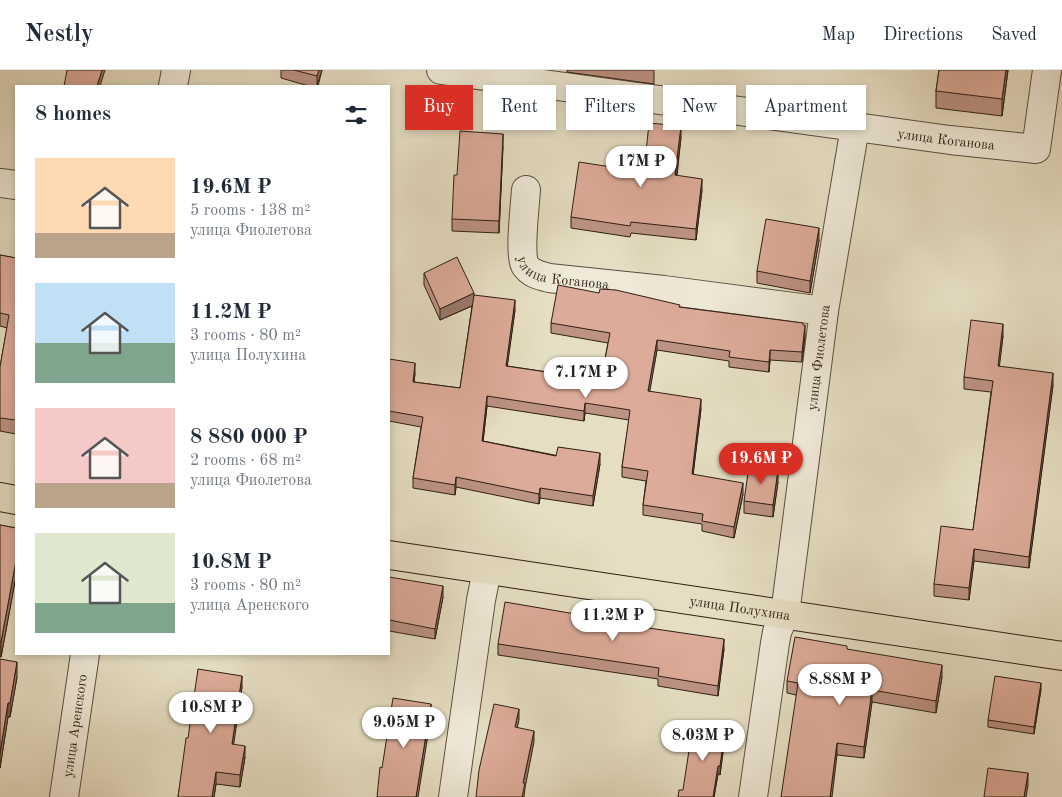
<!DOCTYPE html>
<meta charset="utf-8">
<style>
:root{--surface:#fff;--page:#f2f2f3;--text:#1f2937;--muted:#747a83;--line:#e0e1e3;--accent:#d93025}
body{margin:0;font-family:"Old Standard TT",serif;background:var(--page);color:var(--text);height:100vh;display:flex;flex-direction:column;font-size:19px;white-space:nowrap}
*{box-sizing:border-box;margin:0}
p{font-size:16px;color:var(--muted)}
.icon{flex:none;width:28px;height:28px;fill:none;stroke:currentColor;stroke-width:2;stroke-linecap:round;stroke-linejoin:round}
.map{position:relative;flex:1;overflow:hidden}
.side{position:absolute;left:15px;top:15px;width:375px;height:570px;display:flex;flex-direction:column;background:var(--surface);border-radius:0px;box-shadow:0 2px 8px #0003}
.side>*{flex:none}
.banner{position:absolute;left:405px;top:15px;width:475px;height:45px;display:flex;gap:10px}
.price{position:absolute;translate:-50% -42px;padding:0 11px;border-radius:18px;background:#fff;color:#222;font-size:16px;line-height:32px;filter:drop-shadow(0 1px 2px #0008)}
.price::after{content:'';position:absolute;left:50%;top:30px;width:15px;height:11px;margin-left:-8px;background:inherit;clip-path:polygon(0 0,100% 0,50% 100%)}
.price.active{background:var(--accent);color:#fff}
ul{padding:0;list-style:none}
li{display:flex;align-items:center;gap:15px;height:125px;padding:0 20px}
li span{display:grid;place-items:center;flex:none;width:140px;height:100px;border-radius:0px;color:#555}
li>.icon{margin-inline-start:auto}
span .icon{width:60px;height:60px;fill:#fffc;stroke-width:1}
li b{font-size:21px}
h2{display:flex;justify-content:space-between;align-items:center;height:60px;padding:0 20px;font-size:21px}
.pill{padding:0 18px;border-radius:0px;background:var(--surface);box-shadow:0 2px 8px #0003;font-size:18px;line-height:45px}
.pill.active{background:var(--accent);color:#fff}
header{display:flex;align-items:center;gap:30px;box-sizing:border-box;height:70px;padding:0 25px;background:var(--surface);border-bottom:1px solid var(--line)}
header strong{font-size:24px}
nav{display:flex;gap:28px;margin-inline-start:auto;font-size:18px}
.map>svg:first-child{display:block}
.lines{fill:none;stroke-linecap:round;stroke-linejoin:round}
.minor-casing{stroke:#5c4e40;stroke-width:30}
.major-casing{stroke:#2e1e14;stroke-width:30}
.minor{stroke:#efead8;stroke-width:28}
.major{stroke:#e6dec3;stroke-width:28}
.wall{fill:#bd9384;stroke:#2e1e14}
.shaded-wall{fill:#9a786b;stroke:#2e1e14}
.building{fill:#dcab99;stroke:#2e1e14}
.labels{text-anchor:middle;stroke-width:4;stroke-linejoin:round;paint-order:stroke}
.street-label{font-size:14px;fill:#2e1e14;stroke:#efead8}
</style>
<header>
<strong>Nestly</strong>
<nav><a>Map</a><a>Directions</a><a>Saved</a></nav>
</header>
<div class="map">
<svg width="1062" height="727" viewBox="0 0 1062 727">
<rect width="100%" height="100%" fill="#e6dec3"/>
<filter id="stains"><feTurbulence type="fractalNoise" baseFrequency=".004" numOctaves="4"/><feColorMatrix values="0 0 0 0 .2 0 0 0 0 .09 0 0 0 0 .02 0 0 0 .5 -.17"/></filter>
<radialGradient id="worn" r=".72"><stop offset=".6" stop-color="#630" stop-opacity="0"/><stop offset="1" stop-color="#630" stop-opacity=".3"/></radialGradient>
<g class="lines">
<defs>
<g id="minor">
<path id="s1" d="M441,0L950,70L1036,79L1047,0"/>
<path d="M173,16L176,0"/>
<path d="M0,113L16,115"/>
<path id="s2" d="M526,120C525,134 519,187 525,195C531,204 539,205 549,208L664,220L824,241"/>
<path id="s3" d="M64,727L85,584"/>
<path d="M453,727L481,530L487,500"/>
<path id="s4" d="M753,727L775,573L777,562L785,544L824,241L855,57"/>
</g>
<g id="major">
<path d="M0,427L16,430"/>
<path id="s5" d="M389,485L1062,586"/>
</g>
</defs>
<use href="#minor" class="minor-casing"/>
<use href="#major" class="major-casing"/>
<use href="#minor" class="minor"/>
<use href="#major" class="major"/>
</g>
<path class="wall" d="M281,0H322L318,16H309L281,8Z
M567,0H654V14L567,2Z
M939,0H1008L1002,46L936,38V21Z
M681,67L677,106L702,120L696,170L631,163L630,167L571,158V147L644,102Z
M503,76L499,163L452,161V149Z
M819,170L810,223L757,213V201Z
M0,185L16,188V364L0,361V297L7,258L0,256Z
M424,203L474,228L515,240L507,296L601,310L608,273L551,263V253L599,223L680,238L803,255L805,266L802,292L770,290L769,302L729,297V291L657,280L649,322L701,339L693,404L743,424L734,468L702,461V454L643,445V435L646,411L622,407V397L629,350L585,343L584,351L487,336L483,371L600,394L593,436L540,428L539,434L456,417L455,425L413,418V408L421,357L389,351V289L415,303L414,312L460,318L472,236L440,250L424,215Z
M1003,266L999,296L1053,315L1029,498L974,491L969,530L934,526V514L973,460L991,322L964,319V307Z
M778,412L773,447L744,443V431Z
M0,455L16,458V506L1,587H0Z
M389,507L443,527L435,569L389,561Z
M628,555L724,579L718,626L658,616V609L498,585V574Z
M847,579L942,607L936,643L872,632L864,688L837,685L796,625L787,623V611Z
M0,589L17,607L10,647H8L0,698Z
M242,617L233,674L245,687L240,717L216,714L214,727H178L188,668Z
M1041,619L1034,664L988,657V650Z
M725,667L720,705L718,704L714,727H678Z"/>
<path class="shaded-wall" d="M102,0H105L100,16H97Z
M319,0H322L317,16V6Z
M1006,0H1008L1002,46V29Z
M681,56V67L675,117V105Z
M503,64V76L499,163V151Z
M702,109V120L696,170V159Z
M819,158V170L810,223V211Z
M474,223V235L440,250V239Z
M515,230V240L506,306V296Z
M1003,254V266L998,308V296Z
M805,255V266L802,292V282Z
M657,270V280L648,332V321Z
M770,280V290L769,302V292Z
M415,293V303L413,322V312Z
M1053,303V315L1029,498V487Z
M487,326V336L482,381V371Z
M701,329V339L692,414V404Z
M585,333V343L584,351V341Z
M600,383V394L593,436V426Z
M778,400V412L773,447V435Z
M456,407V417L455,425V415Z
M743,413V424L734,468V457Z
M540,418V428L539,434V424Z
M974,479V491L969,530V518Z
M16,491V506L1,587V572Z
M443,516V527L435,569V559Z
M724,569V579L718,626V616Z
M17,592V607L10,647V633Z
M942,595V607L936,643V631Z
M242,606V617L232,686V674Z
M1041,613V619L1034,664V657Z
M872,620V632L864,688V677Z
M8,633V647L0,698V683Z
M431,634V646L418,727H416Z
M519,639V650L515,668V657Z
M725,659V667L720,705V696Z
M534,661V672L525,718L524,727H522L523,713Z
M837,673V685L832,727H830Z
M245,676V687L240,717V705Z
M718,696V704L714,727H713Z
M216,702V714L214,727H212Z
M1028,703V715L1026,727H1024Z"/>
<path class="building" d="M67,0H102L97,16H64Z
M294,0H319L317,6Z
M939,0H1006L1002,29L936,21Z
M649,53L681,56L675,105L702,109L696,159L631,152L630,156L571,147L579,92L644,102Z
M460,61L503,64L499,151L452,149L454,105H457Z
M766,149L819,158L810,211L757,201Z
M0,185L16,188V350L0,348V297L9,245L0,243Z
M457,187L474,223L440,239L424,203Z
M558,215L599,223L600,219L616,220L680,235L679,237L803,253V255H805L802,282L770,280L769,292L729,287L730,281L657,270L648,321L701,329L692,404L743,413L734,457L702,451L703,444L643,435L648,401L622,397L630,340L585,333L584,341L487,326L482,371L556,386L558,377L600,383L593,426L540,418L539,424L456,407L455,415L413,408L423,347L389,341V289L415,293L413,312L460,318L474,225L515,230L506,296L601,310L610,263L551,253Z
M971,250L1003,254L998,296L1053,303L1029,487L974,479L969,518L934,514L941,456L973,460L993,311L964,307Z
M749,396L778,400L773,435L744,431Z
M0,455L16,458V491L1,572H0Z
M389,507L443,516L435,559L389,550Z
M505,532L587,546L588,543L628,550V555L724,569L718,616L658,606L659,598L498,574Z
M795,567L847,576V579L942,595L936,631L872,620L864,677L837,673L830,727H781L798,613L787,611Z
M0,589L17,592L10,633H8L0,683Z
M198,599L242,606L232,674L245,676L240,705L216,702L212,727H178L186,668H188Z
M995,606L1041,613L1034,657L988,650Z
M393,628L431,634L416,727H377L380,697L382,698Z
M494,634L519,639L515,657L534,661L523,713H525L522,727H476L479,700Z
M693,654L725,659L720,696H718L713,727H678L679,720H683Z
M988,698L1028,703L1024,727H984Z"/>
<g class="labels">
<g class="street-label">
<text dy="5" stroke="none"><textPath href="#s1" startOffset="510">улица Коганова</textPath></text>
<text dy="5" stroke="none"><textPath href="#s2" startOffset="115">улица Коганова</textPath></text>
<text dy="5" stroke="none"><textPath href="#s4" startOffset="445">улица Фиолетова</textPath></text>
<text dy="5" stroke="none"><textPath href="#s5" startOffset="355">улица Полухина</textPath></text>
<text dy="5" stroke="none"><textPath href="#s3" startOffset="72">улица Аренского</textPath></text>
</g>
</g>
<rect width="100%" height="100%" filter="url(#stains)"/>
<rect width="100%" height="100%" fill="url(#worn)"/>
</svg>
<b class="price" style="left:641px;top:118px">17M ₽</b>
<b class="price" style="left:586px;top:329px">7.17M ₽</b>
<b class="price active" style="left:761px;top:415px">19.6M ₽</b>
<b class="price" style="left:613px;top:572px">11.2M ₽</b>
<b class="price" style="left:840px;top:636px">8.88M ₽</b>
<b class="price" style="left:211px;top:664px">10.8M ₽</b>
<b class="price" style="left:404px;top:679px">9.05M ₽</b>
<b class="price" style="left:703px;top:692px">8.03M ₽</b>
<div class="banner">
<a class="pill active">Buy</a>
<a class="pill">Rent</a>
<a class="pill">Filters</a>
<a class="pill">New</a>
<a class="pill">Apartment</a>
</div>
<section class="side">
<h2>8 homes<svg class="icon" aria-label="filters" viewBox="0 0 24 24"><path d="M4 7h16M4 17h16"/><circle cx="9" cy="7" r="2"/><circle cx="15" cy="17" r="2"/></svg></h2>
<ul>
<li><span style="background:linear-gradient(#ffd9b3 75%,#b9a48a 0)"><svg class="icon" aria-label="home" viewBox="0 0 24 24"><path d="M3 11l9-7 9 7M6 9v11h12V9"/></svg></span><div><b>19.6M ₽</b><p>5 rooms · 138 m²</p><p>улица Фиолетова</p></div></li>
<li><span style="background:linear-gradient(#bfe0f5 60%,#7fa58c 0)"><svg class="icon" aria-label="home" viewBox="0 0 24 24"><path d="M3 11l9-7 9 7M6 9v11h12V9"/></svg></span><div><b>11.2M ₽</b><p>3 rooms · 80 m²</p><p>улица Полухина</p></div></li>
<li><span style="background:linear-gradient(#f6c9c9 75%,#b9a48a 0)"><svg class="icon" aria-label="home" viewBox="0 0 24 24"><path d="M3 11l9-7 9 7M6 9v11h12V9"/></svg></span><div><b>8 880 000 ₽</b><p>2 rooms · 68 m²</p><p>улица Фиолетова</p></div></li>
<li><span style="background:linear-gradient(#dfe7d0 70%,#7fa58c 0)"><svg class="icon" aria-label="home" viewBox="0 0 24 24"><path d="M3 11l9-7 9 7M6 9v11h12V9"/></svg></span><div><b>10.8M ₽</b><p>3 rooms · 80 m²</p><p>улица Аренского</p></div></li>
</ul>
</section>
</div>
